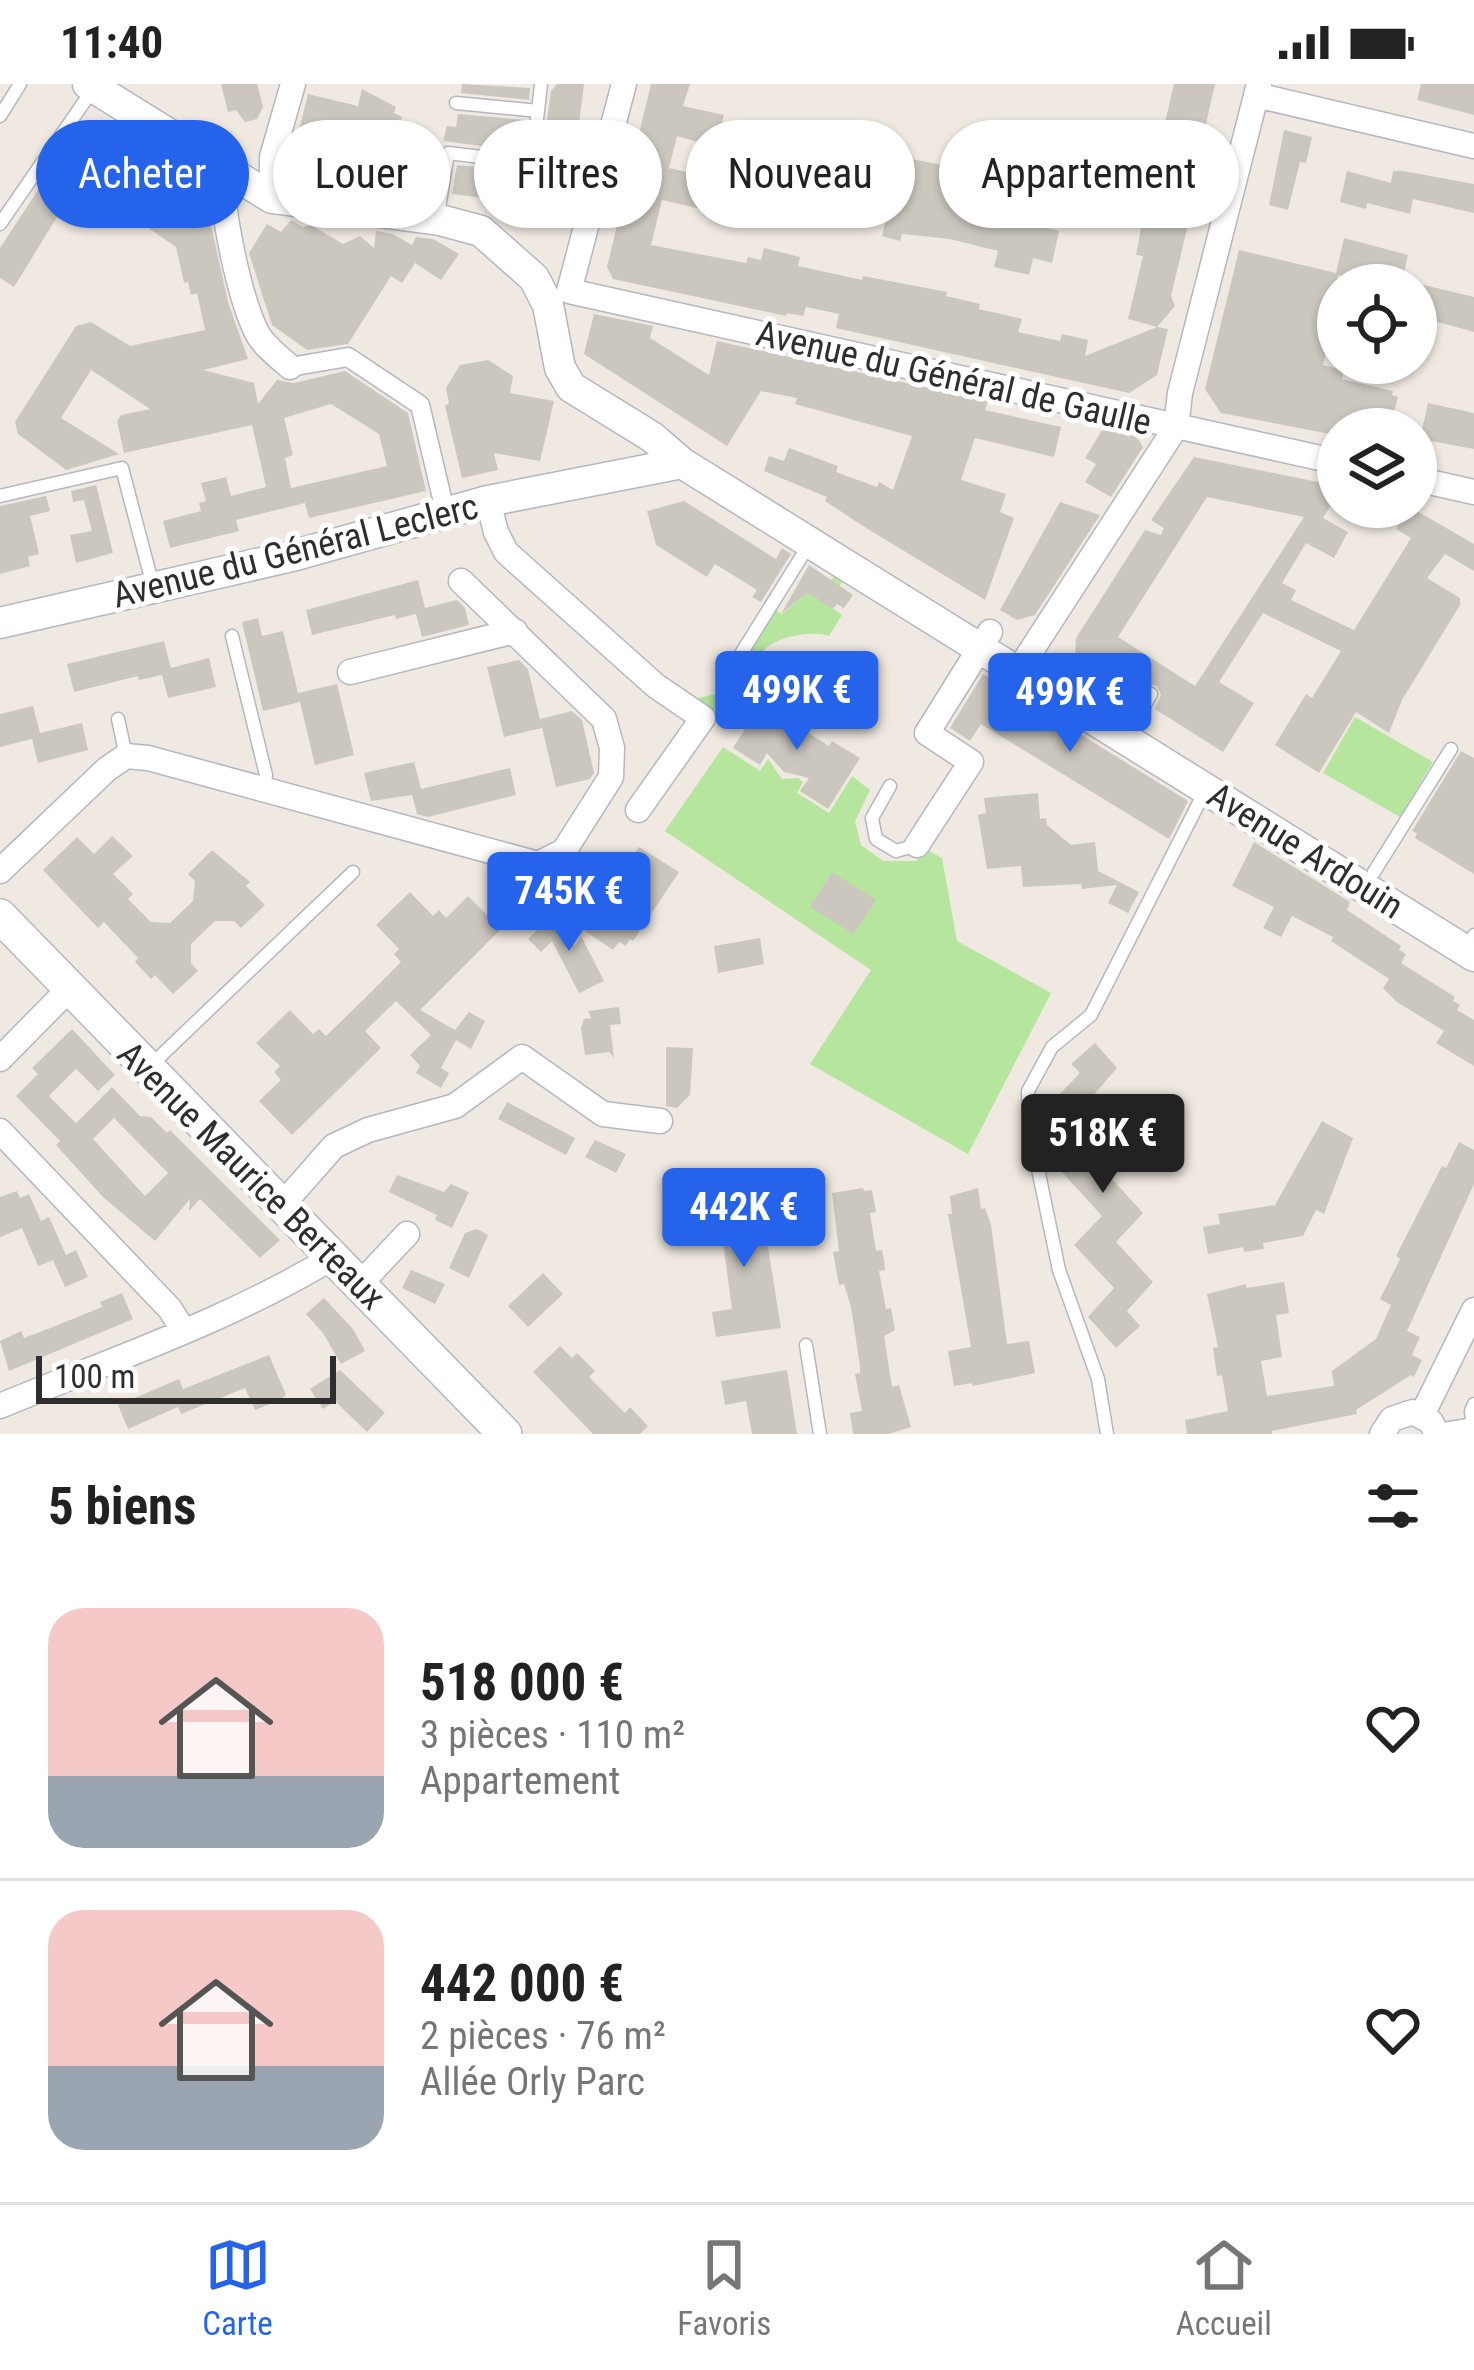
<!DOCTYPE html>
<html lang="fr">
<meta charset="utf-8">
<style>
:root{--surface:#fff;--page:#f6f6f6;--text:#222;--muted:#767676;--line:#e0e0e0;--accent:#2563eb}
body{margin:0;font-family:"Roboto Condensed",sans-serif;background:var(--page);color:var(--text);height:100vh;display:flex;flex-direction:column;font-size:45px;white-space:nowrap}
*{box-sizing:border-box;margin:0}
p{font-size:39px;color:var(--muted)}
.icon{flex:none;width:66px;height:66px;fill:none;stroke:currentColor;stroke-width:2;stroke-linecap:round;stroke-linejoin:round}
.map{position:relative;height:1350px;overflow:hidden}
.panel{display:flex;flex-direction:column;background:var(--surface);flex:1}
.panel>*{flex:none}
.banner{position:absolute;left:36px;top:36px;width:1404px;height:108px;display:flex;gap:24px}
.fabs{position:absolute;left:1317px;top:180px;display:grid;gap:24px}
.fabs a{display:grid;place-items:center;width:120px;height:120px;border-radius:50%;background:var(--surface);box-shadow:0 3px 9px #0004;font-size:60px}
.scale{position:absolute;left:36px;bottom:30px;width:300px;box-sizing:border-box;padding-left:12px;border:6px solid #2e2e2e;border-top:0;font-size:33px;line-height:42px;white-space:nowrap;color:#2e2e2e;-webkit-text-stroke:9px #fff;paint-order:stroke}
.price{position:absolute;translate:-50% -102px;padding:0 27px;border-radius:12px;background:var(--accent);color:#fff;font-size:39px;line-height:78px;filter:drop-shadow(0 3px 6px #0008)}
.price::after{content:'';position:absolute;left:50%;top:72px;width:36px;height:27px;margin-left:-18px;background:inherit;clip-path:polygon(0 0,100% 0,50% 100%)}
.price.active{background:#222;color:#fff}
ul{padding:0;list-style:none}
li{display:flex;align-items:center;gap:36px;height:300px;padding:0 48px}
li+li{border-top:3px solid var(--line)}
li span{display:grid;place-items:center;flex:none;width:336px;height:240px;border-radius:36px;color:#555}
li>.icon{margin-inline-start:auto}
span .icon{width:144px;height:144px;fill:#fffc;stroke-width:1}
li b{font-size:51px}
h2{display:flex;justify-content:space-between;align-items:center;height:144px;padding:0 48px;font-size:51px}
.chip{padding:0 42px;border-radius:54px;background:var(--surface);box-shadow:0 3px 9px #0004;font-size:42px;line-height:108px}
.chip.active{background:var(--accent);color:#fff}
.status{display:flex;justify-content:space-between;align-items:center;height:84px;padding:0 60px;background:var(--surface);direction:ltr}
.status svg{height:33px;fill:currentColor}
.tabs{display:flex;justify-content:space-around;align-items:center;height:168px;border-top:3px solid var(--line);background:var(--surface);font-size:33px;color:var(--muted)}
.tabs a{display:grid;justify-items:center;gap:6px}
.tabs .active{color:var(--accent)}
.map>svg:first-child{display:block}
.green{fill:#b6e59e}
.building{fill:#cbc7bf;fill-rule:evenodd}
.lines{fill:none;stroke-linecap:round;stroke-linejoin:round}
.service-casing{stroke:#b4b7c1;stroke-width:15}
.pedestrian-casing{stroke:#b4b7c1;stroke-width:21}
.minor-casing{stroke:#b4b7c1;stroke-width:27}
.tertiary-casing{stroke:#b4b7c1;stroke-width:33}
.secondary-casing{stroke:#b4b7c1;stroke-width:36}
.service{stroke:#fff;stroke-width:12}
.pedestrian{stroke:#fff;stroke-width:18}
.minor{stroke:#fff;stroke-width:24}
.tertiary{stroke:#fff;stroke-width:30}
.secondary{stroke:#fff;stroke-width:33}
.labels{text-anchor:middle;stroke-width:10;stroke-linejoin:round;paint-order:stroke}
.street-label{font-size:36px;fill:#2e2e2e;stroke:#fff}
</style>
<div class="status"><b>11:40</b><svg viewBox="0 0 49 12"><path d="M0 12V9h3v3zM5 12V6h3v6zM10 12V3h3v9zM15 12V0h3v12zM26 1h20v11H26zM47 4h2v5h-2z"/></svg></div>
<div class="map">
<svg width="1474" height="1350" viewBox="0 0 1474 1350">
<rect width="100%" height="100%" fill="#efe9e1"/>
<path class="green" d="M834,492L842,498L827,520L842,531L829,552C812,546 772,553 762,569C757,578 757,599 755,609L715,626L697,618L698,614L725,608L776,526L782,530L807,509L818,516Z
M1355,633L1433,678L1400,733L1323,689Z
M723,663L760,687L768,675L782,695L798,694L803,698L797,709L829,729L852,692L870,706L855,737L861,761L883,777H916L927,766L942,774L957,857L1051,909L968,1070L810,980L871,886L665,747Z"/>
<path class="building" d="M221,0H257L263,23L257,35L245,38L236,26L228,28Z
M462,0L530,4L529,16L461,9Z
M557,0H584L574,81L569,80L564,124L452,110L457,81L531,89L540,86L551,7Z
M651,0H690L683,22L724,31L716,63L677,52L669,84L708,93L701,125L662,116L651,161L746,179L748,173L761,176L764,164L800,173L798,182L862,196L863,192L947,208L946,212L980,220L979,225L1022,235L1018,248L1060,257L1062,250L1088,256L1085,272L1157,243L1168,245L1157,291L1129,309L836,244L839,230L806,223L803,232L787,229L786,232L613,195L607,183Z
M1174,0H1215L1204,49L1210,51L1202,86L1195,84L1187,119L1193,120L1171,212L1175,222L1157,243L1128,235L1143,172L1136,171L1144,128Z
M1421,0H1474V31L1417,16Z
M362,5L396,23L394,29L402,33L400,40L409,44L405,60L392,59L379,82L372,79L361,84L342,74L317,76L315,67L295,62L308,10L358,22Z
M458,30L526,36L523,67L443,57L447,42L456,43Z
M78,45L102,60L14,203L0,194V164Z
M794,45L851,58L852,53L877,59L875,68L968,86L959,121L1059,147L1052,179L1033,174L1029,191L994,183L998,167L950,155L902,150L900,157L882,152L896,88L856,78L845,120L852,122L847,144L776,131Z
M1284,46L1312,53L1306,79L1300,78L1288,126L1269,121Z
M141,86L193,117L211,141L228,218L248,275L203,286L254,299L258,320L277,296L294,299L345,287L408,329L426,407L309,434L305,419L236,436L239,447L170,464L163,437L201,427L199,419L206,417L201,399L226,393L231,412L266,403L252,341L124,369L117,337L121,331L150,325L91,286L61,334L119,370L66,386L18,350L15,338L76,242L91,238L130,262L205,246L197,209L191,211L188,198L184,199L176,163L141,139L143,136L133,129L135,125L122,117ZM331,320L379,350L387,382L291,404L285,374L293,371L284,334Z
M1347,87L1391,99L1393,87H1403L1474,100V129L1413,115L1410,130L1367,119L1366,125L1340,118Z
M291,136L303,143L311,141L343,160L360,152L374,164L376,147L393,150L412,161L416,153L433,155L459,170L441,196L415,179L402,199L391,192L348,260L307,266L272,241L249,169L267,140L281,148Z
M1344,154L1408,171L1404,189L1369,180L1365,197L1338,191V237L1334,236L1323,281L1344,286L1342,295L1393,307L1392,311L1398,313L1390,345H1330V350L1221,329L1205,305L1239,166L1336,189Z
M1416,199L1474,213V248L1416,232Z
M594,230L653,242L650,254L709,291L717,257L988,317L985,326L1061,343L1054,373L975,354L961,396L1006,410L1000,428L1014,434L985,516L863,442L825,417L827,413L764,387L769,372L784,377L789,364L838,382L836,388L877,403L879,398L893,406L912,352L795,320L797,314L761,307L727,362L584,270Z
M488,276L513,292L510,309L554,317L540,377L494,369L498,386L462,394L445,322L449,319L446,304L460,281Z
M1428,319L1474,329V365L1420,355Z
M1104,343L1135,350L1143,363L1111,413L1085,398L1096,380L1085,374Z
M1194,373L1338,402V410L1323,434L1348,448L1334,474L1306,459L1282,499L1296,506L1291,516L1354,546L1411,454L1396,445L1410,423L1474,460V487L1445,470L1427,494L1460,514V521L1402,616L1389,649L1356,628L1319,689L1275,661L1306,610L1312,614L1341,567L1263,529L1219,598L1254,619L1223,668L1155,625L1161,611L1157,602L1147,600L1137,613L1075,571L1076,554L1145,446L1161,451L1164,444L1151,436ZM1207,413L1304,433L1195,602L1118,553Z
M96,401L113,469L76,479L70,451L92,447L84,416L73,418L71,407Z
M46,412L50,427L30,432L39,470L28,473L30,482L0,490V422Z
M684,417L776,475L782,464L791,470L761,518L752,513L757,506L715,480L707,493L656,461L647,427Z
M1060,418L1100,431L1035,531L1017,536L1000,526Z
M809,481L853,511L844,524L837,520L833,525L807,509L781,530Z
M418,496L425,524L457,516L465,524L469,541L422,553L416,530L396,535L395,531L312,551L306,526Z
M258,534L262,552L283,547L298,609L337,600L354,671L315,681L300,618L263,627L242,538Z
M164,557L171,584L209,574L216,603L168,614L162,591L139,596L138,592L74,608L67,580Z
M519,576L528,585L542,644L504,653L487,583Z
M983,590L1188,717L1169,755L981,640L970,657L950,644Z
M765,614L792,631L788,636L829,662L832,657L860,674L828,725L800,707L809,694L784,688L767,669L760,681L733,664Z
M33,622L40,649L82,639L88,666L38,679L32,655L0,663V630Z
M572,627L582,636L594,689L590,695L556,703L540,635Z
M1461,667L1474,674V790L1415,754L1417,749L1412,747Z
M414,678L421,705L510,684L516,711L428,733L417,730L412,711L371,717L364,689Z
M1038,709L1040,735L1046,734L1047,741L1071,761L1095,758L1098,787L1139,808L1128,829L1108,819L1117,801L1082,805L1081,800L1023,803L1021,782L987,785L978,731L986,729L984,714Z
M112,752L133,772L113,790L133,810L128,815L151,838L170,839L193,817L195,797L188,790L212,766L250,798L246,802L265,821L241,844L234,837H215L191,860V879L198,887L173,910L155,891L151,895L135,878L138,874L104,838L98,844L43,786L77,753L94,770Z
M1254,758L1350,818L1347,826L1401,862L1399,866L1406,870L1401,879L1455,913L1453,917L1460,921L1457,926L1474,936V982L1436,959L1444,947L1397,918L1383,904L1389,895L1331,857L1333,853L1292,832L1281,853L1263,844L1274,823L1232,802Z
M639,763L679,788L633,857L630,855L626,862L619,858L613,866L585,847Z
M832,788L876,816L854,850L810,823Z
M410,808L433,832L439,826L446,834L468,812L501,845L420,926L455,946L469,928L485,937L471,965L456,956L441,984L449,989L441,1004L416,989L420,982L410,971L431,951L396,917L365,947L381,964L292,1051L259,1017L281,996L274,988L280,982L256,959L290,926L313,950L319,945L326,952L364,915L401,878L394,870L399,865L376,841Z
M540,826L575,862L581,852L604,897L579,909L552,857L541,868L528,855L543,840L537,828Z
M760,854L764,880L718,889L714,862Z
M619,923L621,940L610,941L614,974L609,968L585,971L581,944L584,935L591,934L588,927Z
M72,945L115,991L98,1007L76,985L49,1012L76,1039L112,1003L140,1032L151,1033L167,1049L170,1046L280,1156L260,1174L200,1115L189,1127L190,1115L155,1157L103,1113L56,1061L60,1057L16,1012L38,990L32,984ZM114,1034L168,1089L145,1112L93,1055Z
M1095,959L1117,984L1091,1014L1129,1054L1102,1084L1143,1129L1116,1158L1153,1198L1127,1227L1140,1242L1116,1264L1088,1233L1114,1204L1074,1161L1102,1132L1062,1088L1089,1059L1052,1018L1080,989L1071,980Z
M666,963L693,964L690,1011L677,1024L666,1022Z
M507,1018L575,1054L566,1071L498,1035Z
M1322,1037L1353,1054L1324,1130L1316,1126L1303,1152L1263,1159L1264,1165L1244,1168L1243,1163L1208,1170L1203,1143L1220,1140L1218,1130L1275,1121Z
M595,1056L626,1070L616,1089L585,1073Z
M1459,1058L1474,1066V1100L1407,1247L1420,1253L1412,1271L1422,1276L1414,1293L1411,1291L1356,1326L1357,1330L1272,1347V1350H1187L1185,1336L1228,1327L1222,1291L1217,1292L1213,1264L1218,1263L1207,1210L1246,1200V1204L1284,1198L1289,1229L1276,1231L1282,1273L1261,1277L1267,1312L1334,1302L1332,1287L1376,1255L1391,1221L1380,1215L1400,1175L1396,1172L1442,1082L1446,1084Z
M397,1091L444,1108L451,1100L469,1108L452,1144L435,1136L437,1131L389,1108Z
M863,1104L864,1107L872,1106L876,1128L870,1129L876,1167L882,1166L884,1176L885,1186L879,1187L886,1225L891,1224L895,1246L884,1252L892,1303L899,1301L911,1343L888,1350H853L850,1329L862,1327L855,1290L860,1289V1282L851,1223L844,1200L839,1201L833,1168L839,1167L832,1109Z
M978,1104L981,1125L985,1124L991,1141L1007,1260L1029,1257L1035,1289L973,1302L972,1299L954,1302L948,1267L971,1263L948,1130H952L950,1112Z
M17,1107L20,1114L29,1110L41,1137L49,1133L66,1171L76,1166L88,1193L65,1203L53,1176L59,1174L38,1182L22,1144L0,1153V1113Z
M761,1120L781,1244L716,1253L712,1228L732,1225L722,1151L699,1155L696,1130Z
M477,1145L488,1151L469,1194L449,1184L465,1149Z
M411,1186L445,1200L435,1220L402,1204Z
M543,1189L563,1210L528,1243L508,1222Z
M122,1209L133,1235L9,1287L0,1257L21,1247L24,1254L53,1243L102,1223L100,1218Z
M324,1214L353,1245L365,1267L341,1280L323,1249L306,1230Z
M560,1262L572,1274L577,1269L595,1287L589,1293L625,1329L630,1323L648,1342L640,1350H593L533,1288Z
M269,1271L286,1311L280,1316L255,1326L245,1304L181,1330L178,1323L128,1345L118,1321L179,1295L183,1305Z
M340,1286L385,1329L367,1348L335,1317L323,1325L310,1305Z
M787,1286L797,1350H752L746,1317L725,1321L721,1297Z"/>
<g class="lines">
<defs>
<path id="service" d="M456,19L538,27
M0,32L20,0
M437,136L448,69L532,79L541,0
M0,140L93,5
M0,412L122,384L153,502
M232,552L266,691L264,705
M729,589L810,459
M118,635L126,672
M1135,638L1151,610
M890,702L872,734L876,755L896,767L917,761
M1374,788L1451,665
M1474,852V851
M148,984L353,788
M806,1261L820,1350
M1473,1345L1471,1327L1474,1320
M1107,1350L1098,1295L1059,1186L1029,1042L1028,1007L1052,963L1091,931L1206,705"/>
<path id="pedestrian" d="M290,283L348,273L420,321L446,431"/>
<path id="minor" d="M624,0L569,207L1338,378
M1256,11L1474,62
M221,83C222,126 238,211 257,249C264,262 279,273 290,283
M272,114V73L293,0
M1416,395L1474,408
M488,417L496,448L506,468L656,602L703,634L638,726
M1018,587L1176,343L1180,309L1259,0
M350,588L515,547
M917,761L971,678L927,649L990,548
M0,787L107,685L126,672L148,674L538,780L564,767L611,693L612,664L604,635L461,497
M0,975L69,905
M0,1047L170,1225L183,1246
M282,1121L334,1062L368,1046L455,1022L522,973L603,1030L660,1037
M360,1200L407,1150
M0,1322C111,1276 230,1236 333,1173
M1422,1331L1474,1226
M1382,1350L1392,1335L1413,1328L1431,1338L1437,1350
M1449,1350L1474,1346"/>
<path id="tertiary" d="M88,0L272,114L440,136L481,147L534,194L548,221L560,284L571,303L652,353L682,379L1474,872
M0,539L292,472L488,417L682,379"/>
<path id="secondary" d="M0,832L505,1350"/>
</defs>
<use href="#service" class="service-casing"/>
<use href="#pedestrian" class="pedestrian-casing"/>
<use href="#minor" class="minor-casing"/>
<use href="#tertiary" class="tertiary-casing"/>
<use href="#secondary" class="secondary-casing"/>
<use href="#service" class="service"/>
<use href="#pedestrian" class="pedestrian"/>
<use href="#minor" class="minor"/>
<use href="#tertiary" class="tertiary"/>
<use href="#secondary" class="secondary"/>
</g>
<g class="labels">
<g class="street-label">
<text transform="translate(954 293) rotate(13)" y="13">Avenue du Général de Gaulle</text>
<text transform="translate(295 466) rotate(-14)" y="13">Avenue du Général Leclerc</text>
<text transform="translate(1306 766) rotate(32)" y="13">Avenue Ardouin</text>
<text transform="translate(252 1091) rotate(45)" y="13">Avenue Maurice Berteaux</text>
</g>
</g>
</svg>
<div class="fabs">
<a><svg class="icon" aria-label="locate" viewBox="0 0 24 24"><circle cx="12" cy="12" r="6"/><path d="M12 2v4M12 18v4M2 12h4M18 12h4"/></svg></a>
<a><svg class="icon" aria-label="layers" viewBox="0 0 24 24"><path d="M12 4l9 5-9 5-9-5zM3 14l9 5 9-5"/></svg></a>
</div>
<div class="scale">100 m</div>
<b class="price" style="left:797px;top:669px">499K €</b>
<b class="price" style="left:1070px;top:671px">499K €</b>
<b class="price" style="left:569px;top:870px">745K €</b>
<b class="price active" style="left:1103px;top:1112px">518K €</b>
<b class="price" style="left:744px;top:1186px">442K €</b>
<div class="banner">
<a class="chip active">Acheter</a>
<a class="chip">Louer</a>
<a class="chip">Filtres</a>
<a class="chip">Nouveau</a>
<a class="chip">Appartement</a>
</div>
</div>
<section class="panel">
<h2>5 biens<svg class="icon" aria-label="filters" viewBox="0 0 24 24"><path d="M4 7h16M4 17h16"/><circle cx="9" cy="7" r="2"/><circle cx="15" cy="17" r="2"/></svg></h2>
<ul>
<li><span style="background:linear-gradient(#f6c9c9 70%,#9aa5b1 0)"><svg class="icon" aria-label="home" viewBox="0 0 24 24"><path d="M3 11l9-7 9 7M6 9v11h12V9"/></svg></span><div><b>518 000 €</b><p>3 pièces · 110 m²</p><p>Appartement</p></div><svg class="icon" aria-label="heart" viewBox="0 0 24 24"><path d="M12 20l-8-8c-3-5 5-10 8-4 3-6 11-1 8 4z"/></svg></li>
<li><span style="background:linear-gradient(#f6c9c9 65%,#9aa5b1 0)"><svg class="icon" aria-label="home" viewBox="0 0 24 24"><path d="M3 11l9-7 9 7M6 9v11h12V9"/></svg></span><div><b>442 000 €</b><p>2 pièces · 76 m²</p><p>Allée Orly Parc</p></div><svg class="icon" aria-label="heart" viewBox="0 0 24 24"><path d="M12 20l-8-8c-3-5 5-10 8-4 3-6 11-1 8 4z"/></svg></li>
</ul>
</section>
<nav class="tabs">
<a class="active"><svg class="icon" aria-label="map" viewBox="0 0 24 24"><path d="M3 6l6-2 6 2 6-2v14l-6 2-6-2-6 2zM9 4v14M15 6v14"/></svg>Carte</a>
<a><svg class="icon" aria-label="saved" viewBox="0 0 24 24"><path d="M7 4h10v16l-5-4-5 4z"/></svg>Favoris</a>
<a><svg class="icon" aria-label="home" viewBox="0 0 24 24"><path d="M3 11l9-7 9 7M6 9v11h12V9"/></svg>Accueil</a>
</nav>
